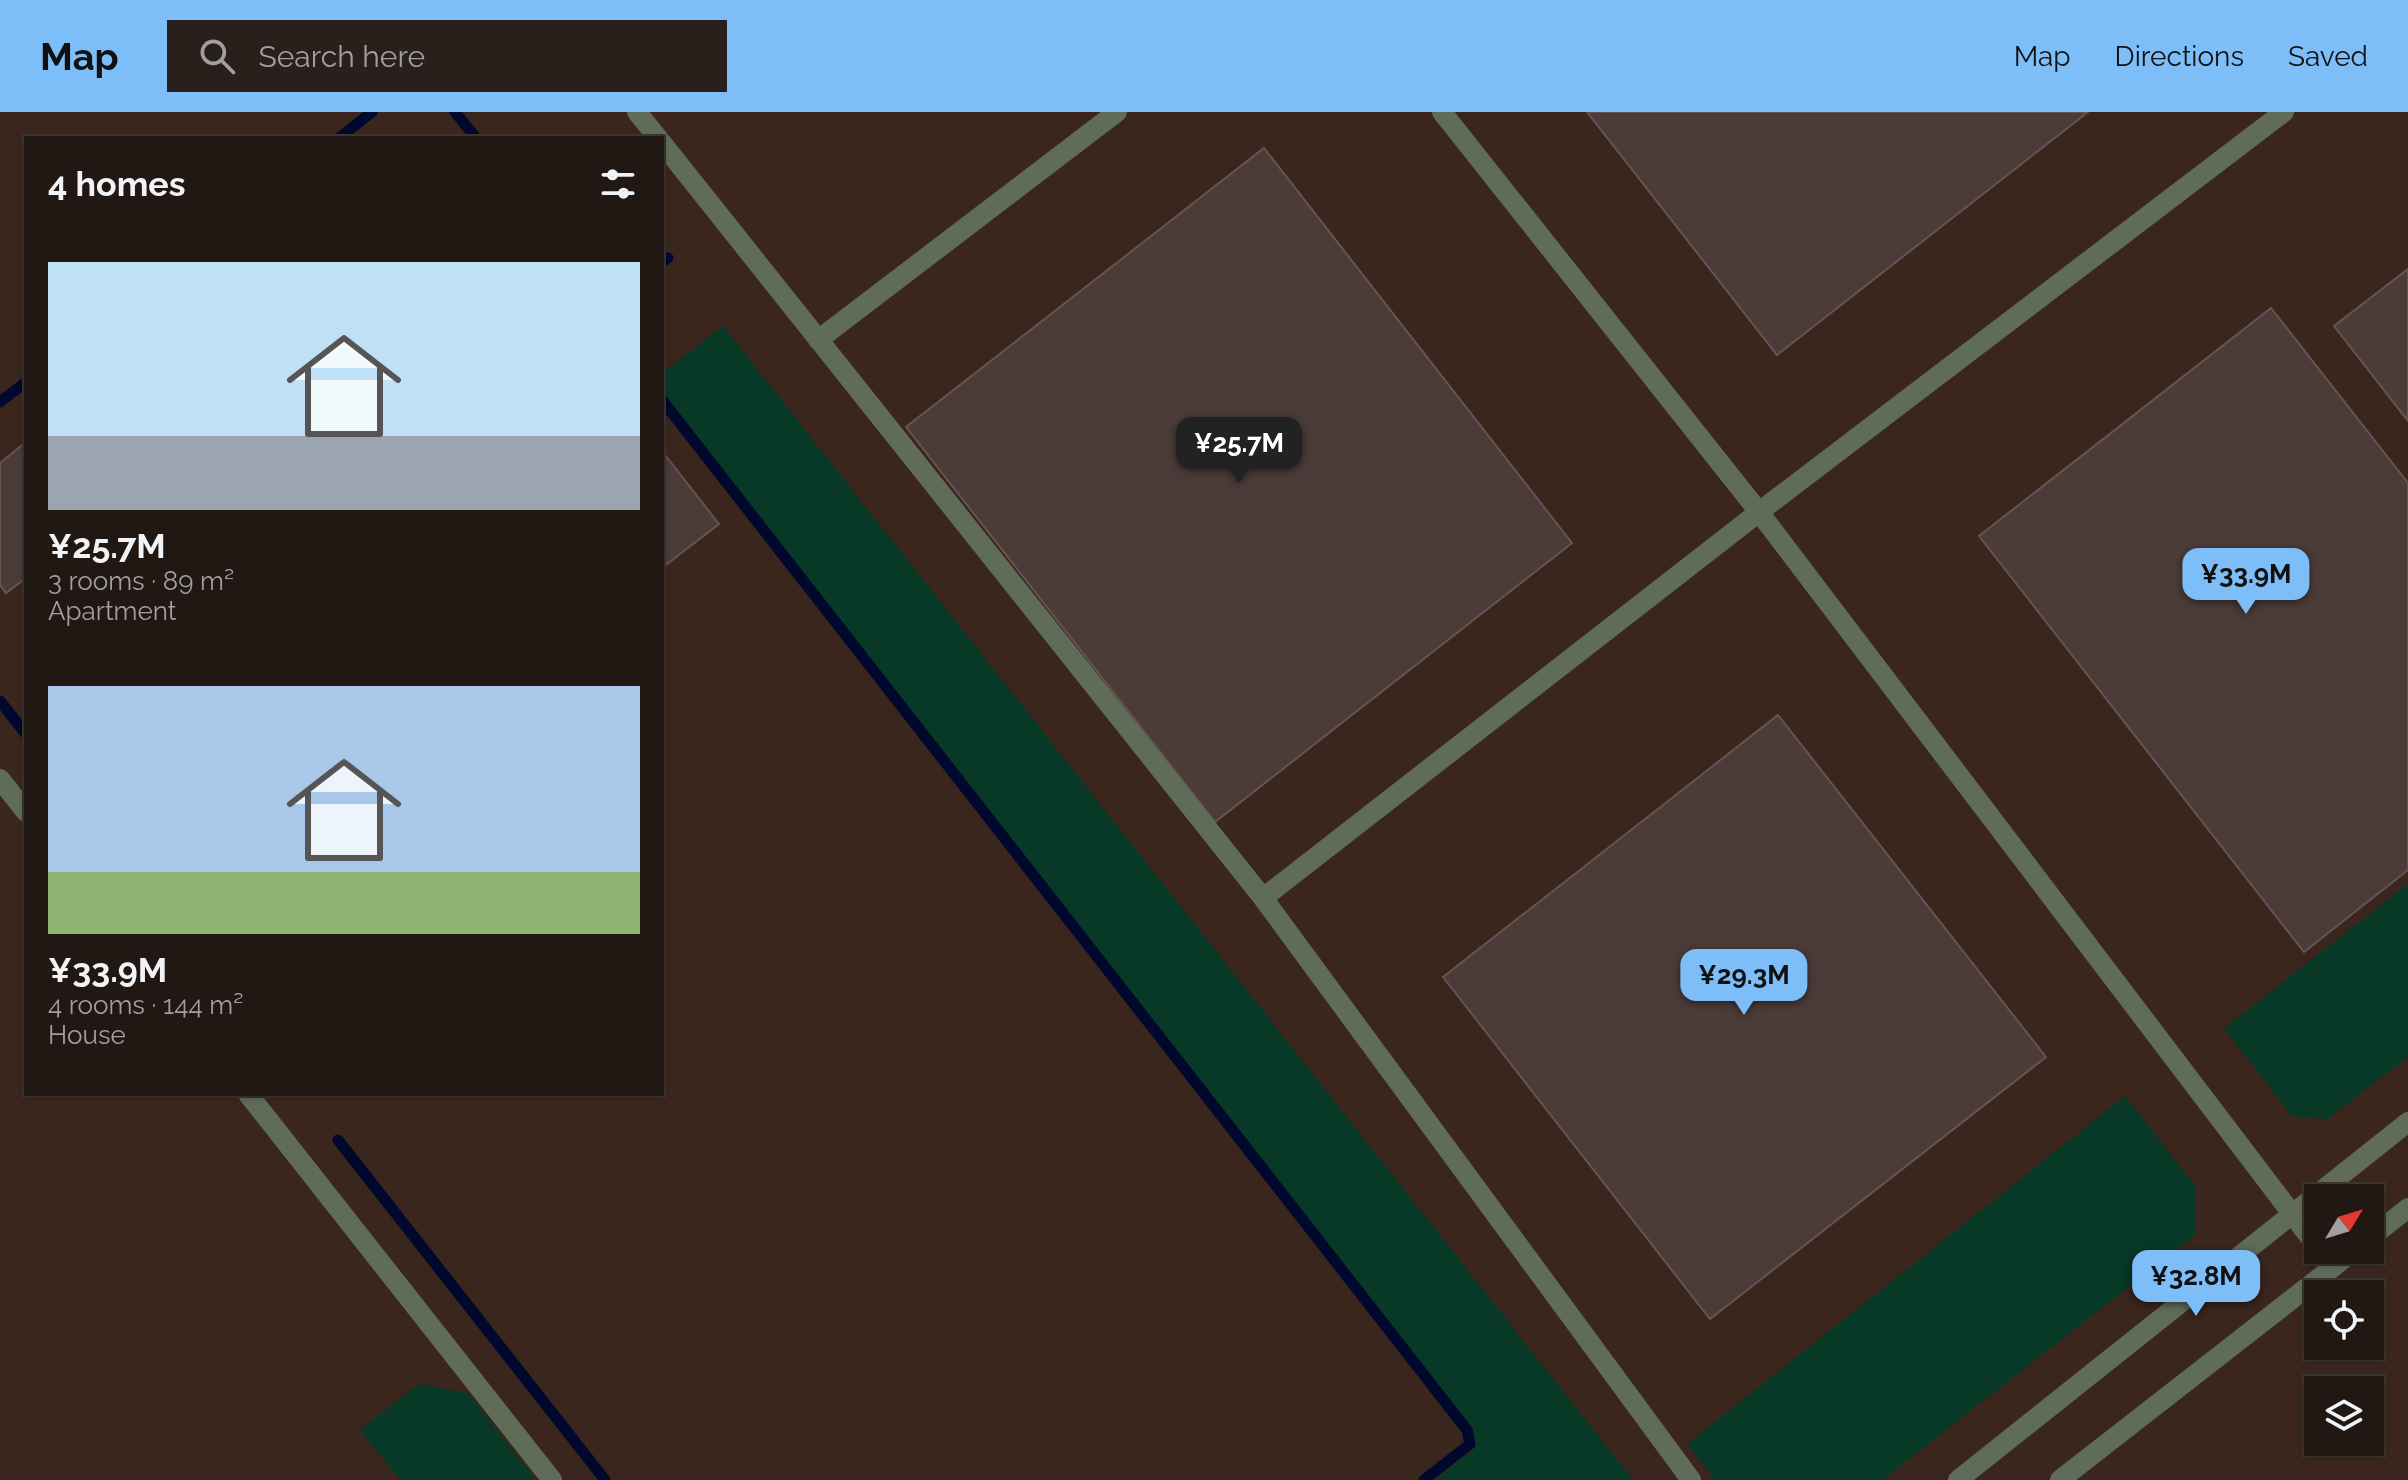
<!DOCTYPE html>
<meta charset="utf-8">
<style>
:root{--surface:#211713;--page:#29201c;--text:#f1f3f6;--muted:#a29fa0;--line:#3e3633;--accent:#7dbef9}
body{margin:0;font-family:Raleway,sans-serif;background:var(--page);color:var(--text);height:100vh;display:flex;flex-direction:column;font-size:30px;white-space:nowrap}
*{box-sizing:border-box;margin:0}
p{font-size:26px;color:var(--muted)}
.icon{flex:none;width:44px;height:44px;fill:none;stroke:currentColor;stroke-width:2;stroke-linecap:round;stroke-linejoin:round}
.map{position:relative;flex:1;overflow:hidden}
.panel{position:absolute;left:24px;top:24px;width:640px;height:960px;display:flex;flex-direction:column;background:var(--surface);border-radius:0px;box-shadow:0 2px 6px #0004,0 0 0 2px var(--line)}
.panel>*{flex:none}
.needle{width:52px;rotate:52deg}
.controls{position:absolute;left:2304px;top:1072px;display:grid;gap:16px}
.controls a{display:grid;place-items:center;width:80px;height:80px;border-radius:0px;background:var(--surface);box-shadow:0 2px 6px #0004,0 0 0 2px var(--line);font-size:40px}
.price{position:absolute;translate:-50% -68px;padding:0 18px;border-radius:16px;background:var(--accent);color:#111;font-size:26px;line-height:52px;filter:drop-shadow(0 2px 4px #0008)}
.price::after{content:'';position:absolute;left:50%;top:48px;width:24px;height:18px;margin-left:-12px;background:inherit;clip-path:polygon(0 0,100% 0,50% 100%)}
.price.current{background:#222;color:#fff}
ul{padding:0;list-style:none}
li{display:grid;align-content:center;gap:16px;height:424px;padding:0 24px}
li span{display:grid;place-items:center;height:248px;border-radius:0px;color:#555}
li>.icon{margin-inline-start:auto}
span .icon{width:144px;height:144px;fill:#fffc;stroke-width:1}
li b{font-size:34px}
h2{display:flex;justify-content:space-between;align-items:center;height:96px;padding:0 24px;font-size:34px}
header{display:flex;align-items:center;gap:48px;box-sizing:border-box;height:112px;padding:0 40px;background:var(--accent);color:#111}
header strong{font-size:38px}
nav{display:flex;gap:44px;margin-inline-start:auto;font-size:28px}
.search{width:560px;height:72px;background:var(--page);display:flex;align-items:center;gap:20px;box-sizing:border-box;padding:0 28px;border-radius:0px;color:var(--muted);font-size:30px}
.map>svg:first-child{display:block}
.built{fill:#3a261d;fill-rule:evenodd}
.green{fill:#083927}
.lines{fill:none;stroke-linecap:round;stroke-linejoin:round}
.stream{stroke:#00092d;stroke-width:11}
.building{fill:#4c3c39;stroke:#655451;stroke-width:2}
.service{stroke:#5f6c58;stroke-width:20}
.tertiary{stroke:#5f6c58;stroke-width:20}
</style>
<header>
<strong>Map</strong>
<div class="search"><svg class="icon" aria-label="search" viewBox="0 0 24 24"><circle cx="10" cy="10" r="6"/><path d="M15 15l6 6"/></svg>Search here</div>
<nav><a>Map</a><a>Directions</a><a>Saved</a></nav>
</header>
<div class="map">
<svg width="2408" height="1368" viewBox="0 0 2408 1368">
<rect width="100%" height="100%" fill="#2c1f19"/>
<path class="built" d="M0,0H2408V1368H0ZM26,26H662V982H26ZM2318,1086H2370V1138H2318ZM2318,1182H2370V1234H2318ZM2318,1278H2370V1330H2318Z"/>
<path class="green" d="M723,214L1633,1368H1434L1474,1337L1473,1318L662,281V261Z
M2408,772V945L2327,1007L2291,1004L2224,916Z
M2125,984L2195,1074V1123L1882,1368H1715L1687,1332Z
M418,1272L468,1281L536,1368H400L360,1318Z"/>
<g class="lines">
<path class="stream" d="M455,0L476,26
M339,26L372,0
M662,150L668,146
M662,288L1467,1318L1470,1332L1424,1368
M0,290L26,270
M0,589L26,622
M338,1028L605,1368"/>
</g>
<path class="building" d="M1587,0H2088L1777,243Z
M1264,36L1572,431L1215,710L906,315Z
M2408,157V309L2334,214Z
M2271,196L2408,371V758L2304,840L1979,424Z
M26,330V466L6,481L0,473V351Z
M662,339L719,412L667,452L662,445Z
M1778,603L2046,945L1710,1207L1443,865Z"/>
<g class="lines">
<path class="service" d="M637,0L658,26
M1442,0L1759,400L2318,1136
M662,31L1263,786L1691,1368
M818,228L1117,0
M0,667L26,700
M1263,786L1759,400L2284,0
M248,982L552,1368"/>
<path class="tertiary" d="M2370,1126L2408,1096
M1958,1368L2408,1010
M2060,1368L2355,1138"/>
</g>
</svg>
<div class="controls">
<a><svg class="needle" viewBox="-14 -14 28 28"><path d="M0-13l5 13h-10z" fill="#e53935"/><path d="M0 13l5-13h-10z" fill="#a29fa0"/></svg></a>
<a><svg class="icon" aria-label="locate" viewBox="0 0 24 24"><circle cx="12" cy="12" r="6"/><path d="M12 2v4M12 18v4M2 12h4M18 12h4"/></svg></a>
<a><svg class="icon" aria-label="layers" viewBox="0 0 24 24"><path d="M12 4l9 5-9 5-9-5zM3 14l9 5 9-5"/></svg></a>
</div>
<b class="price current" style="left:1239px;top:373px">¥25.7M</b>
<b class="price" style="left:2246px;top:504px">¥33.9M</b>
<b class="price" style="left:1744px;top:905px">¥29.3M</b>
<b class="price" style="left:2196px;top:1206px">¥32.8M</b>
<section class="panel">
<h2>4 homes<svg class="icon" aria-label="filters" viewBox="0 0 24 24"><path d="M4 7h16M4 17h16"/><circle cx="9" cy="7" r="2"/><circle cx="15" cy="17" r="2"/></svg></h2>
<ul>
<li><span style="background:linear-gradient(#bfe0f5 70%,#9aa5b1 0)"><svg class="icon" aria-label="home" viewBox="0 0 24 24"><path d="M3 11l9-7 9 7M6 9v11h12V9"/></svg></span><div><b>¥25.7M</b><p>3 rooms · 89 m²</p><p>Apartment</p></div></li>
<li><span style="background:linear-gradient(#a9c7e8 75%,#8fb573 0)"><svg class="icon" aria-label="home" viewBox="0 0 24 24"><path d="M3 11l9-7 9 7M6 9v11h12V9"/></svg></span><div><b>¥33.9M</b><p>4 rooms · 144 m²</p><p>House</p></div></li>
</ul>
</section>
</div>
